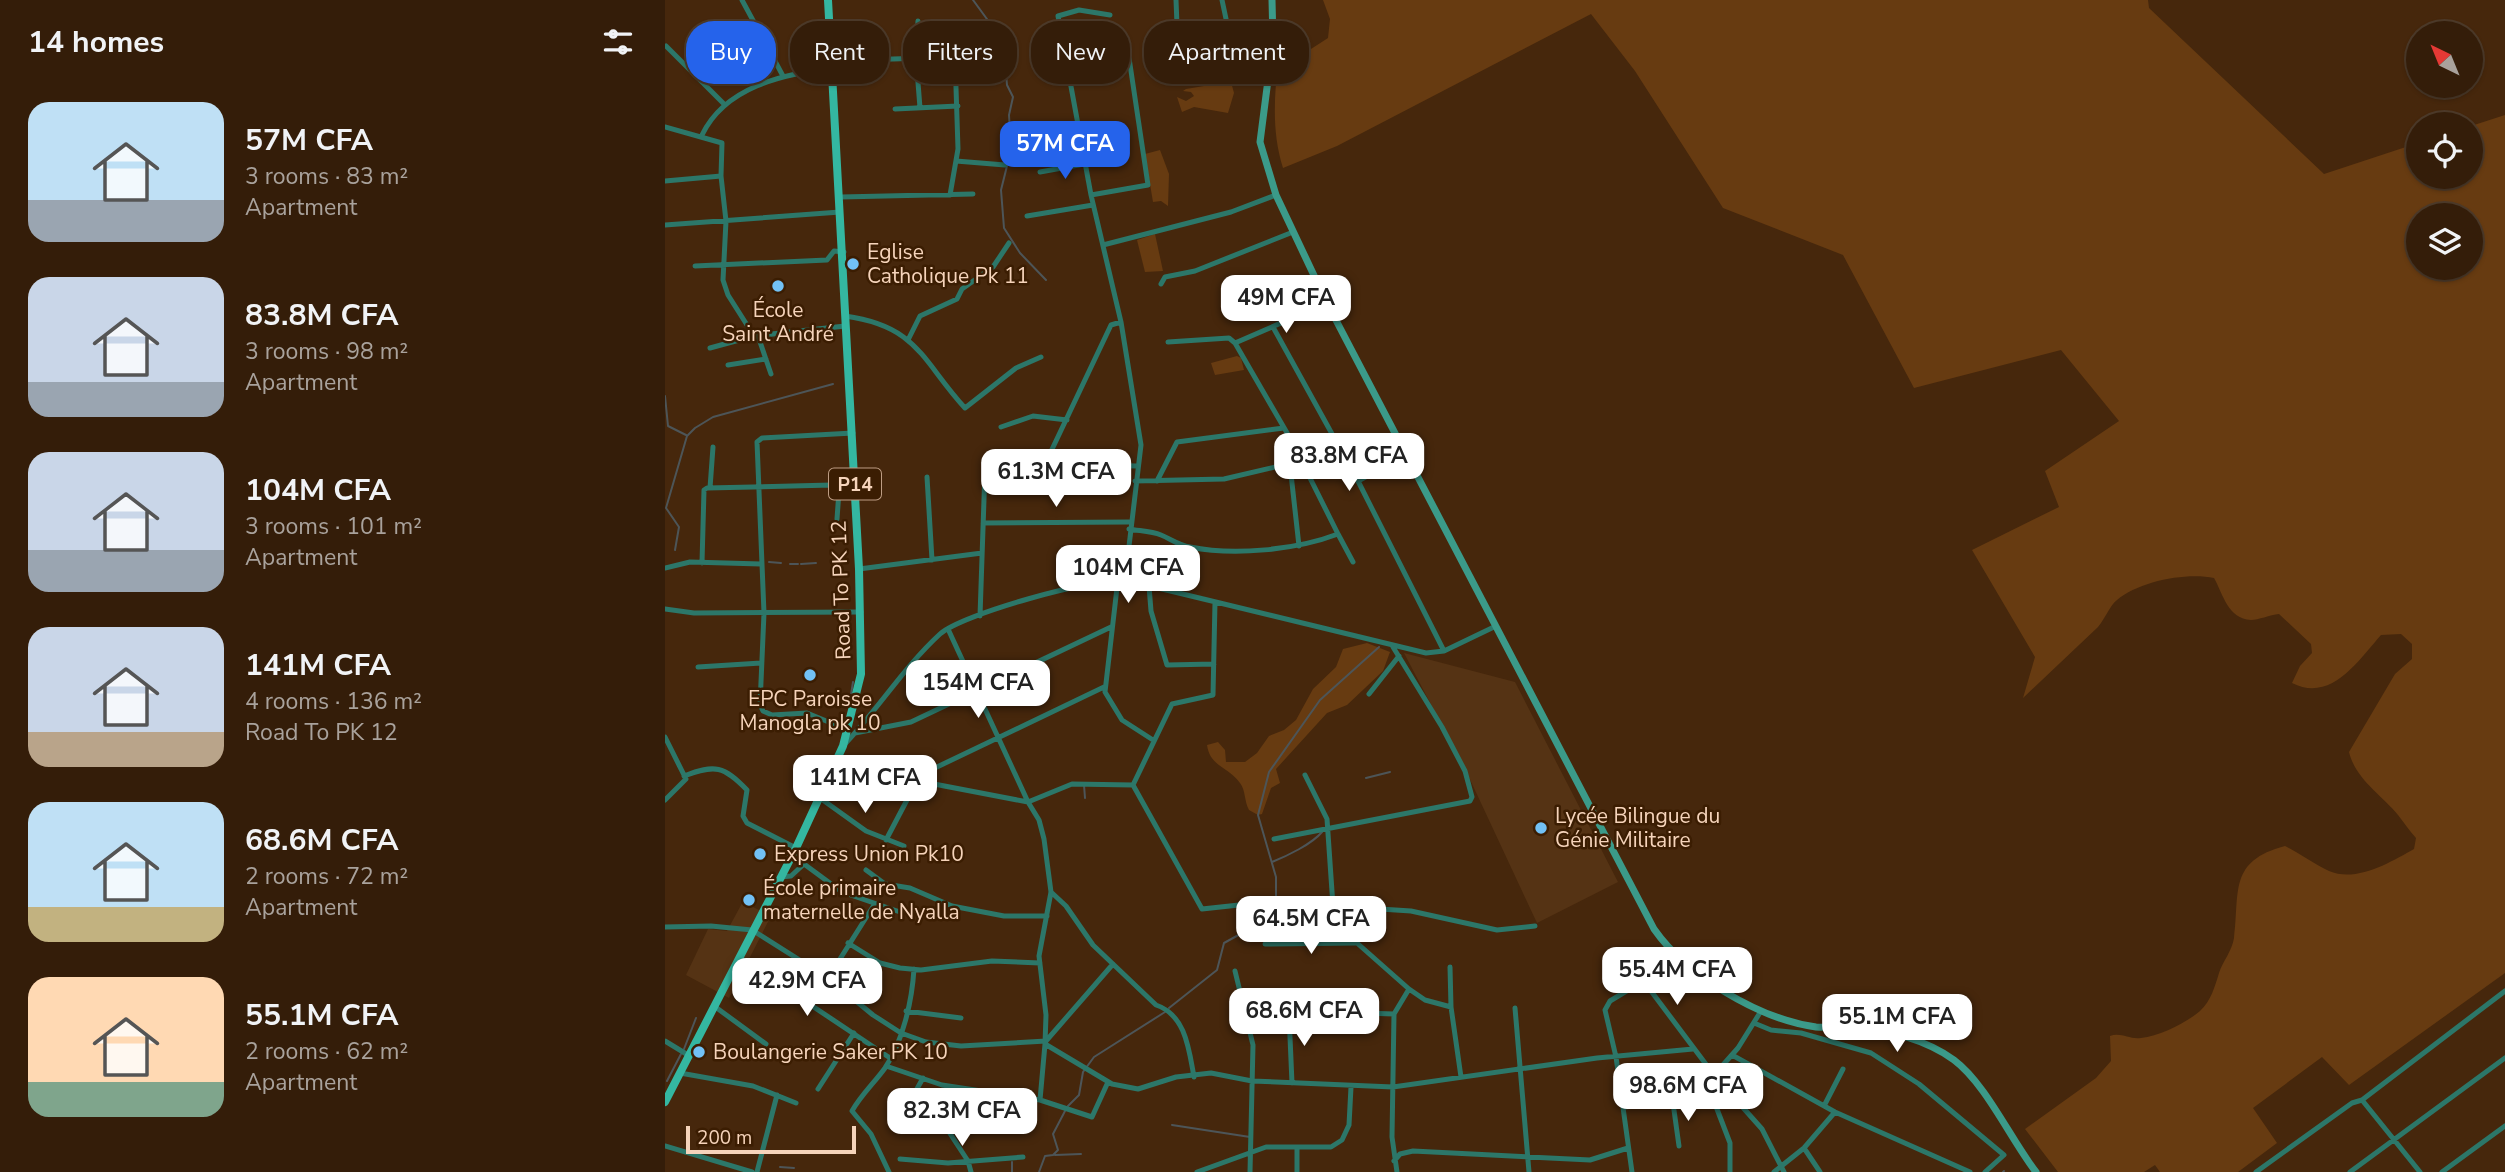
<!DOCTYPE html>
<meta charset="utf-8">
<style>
:root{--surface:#341d09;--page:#3c2612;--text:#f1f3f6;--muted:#a9a29c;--line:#4e3b2a;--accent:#2563eb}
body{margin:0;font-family:"Nunito Sans",sans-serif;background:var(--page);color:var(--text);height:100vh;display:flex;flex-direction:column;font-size:26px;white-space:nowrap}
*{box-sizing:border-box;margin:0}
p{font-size:23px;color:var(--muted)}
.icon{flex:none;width:38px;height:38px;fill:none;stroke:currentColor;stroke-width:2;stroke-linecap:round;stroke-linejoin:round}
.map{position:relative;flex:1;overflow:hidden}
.panel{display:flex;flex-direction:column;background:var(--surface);width:665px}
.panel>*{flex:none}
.guide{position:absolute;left:21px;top:21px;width:665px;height:63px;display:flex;gap:14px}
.needle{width:46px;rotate:317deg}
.fabs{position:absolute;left:1741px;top:21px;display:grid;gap:14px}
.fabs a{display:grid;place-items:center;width:77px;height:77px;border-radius:50%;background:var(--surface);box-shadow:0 2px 5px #0004,0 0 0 2px var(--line);font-size:35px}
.scale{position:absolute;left:21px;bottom:18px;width:170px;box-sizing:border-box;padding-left:7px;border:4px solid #f6d4bb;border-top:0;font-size:19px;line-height:24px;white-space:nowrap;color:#f6d4bb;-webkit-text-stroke:5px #3b1d02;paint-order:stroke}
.price{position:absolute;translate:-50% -60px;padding:0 16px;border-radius:14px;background:#fff;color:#222;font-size:23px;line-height:46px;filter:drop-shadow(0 2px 4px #0008)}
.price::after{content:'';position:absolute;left:50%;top:42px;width:21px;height:16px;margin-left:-10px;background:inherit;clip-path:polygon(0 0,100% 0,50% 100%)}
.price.on{background:var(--accent);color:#fff}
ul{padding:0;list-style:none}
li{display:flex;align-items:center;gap:21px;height:175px;padding:0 28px}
li span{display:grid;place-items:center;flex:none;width:196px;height:140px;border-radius:21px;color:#555}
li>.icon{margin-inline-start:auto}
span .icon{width:84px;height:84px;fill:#fffc;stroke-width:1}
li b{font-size:30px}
h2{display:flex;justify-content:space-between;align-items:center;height:84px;padding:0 28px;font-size:30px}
.chip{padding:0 24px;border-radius:28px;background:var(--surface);box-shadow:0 2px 5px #0004,0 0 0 2px var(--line);font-size:24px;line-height:63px}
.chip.on{background:var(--accent);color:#fff}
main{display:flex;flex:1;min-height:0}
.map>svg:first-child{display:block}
.built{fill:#553314}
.green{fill:#673b11;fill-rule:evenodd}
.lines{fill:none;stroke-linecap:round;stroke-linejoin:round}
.stream{stroke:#4d5558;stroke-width:2}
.minor{stroke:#2c7769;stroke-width:5}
.secondary{stroke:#3b9a89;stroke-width:7}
.primary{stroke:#34b7a1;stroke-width:8}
.poi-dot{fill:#72c1f5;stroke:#3b1d02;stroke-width:2.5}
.labels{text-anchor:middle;stroke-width:5;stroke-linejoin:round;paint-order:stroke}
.shield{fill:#3b1d02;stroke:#be9d84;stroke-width:2}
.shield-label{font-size:19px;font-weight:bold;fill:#f6d4bb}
.poi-label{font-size:21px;fill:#f6d4bb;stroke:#3b1d02;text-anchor:start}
.street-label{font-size:21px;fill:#f6d4bb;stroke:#3b1d02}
</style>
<main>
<section class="panel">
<h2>14 homes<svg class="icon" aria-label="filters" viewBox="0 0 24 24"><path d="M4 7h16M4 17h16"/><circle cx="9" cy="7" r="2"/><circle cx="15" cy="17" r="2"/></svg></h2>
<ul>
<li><span style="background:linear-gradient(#bfe0f5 70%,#9aa5b1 0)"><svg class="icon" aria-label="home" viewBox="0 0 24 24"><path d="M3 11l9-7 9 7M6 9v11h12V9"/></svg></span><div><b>57M CFA</b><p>3 rooms · 83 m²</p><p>Apartment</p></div></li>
<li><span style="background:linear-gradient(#c9d6e8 75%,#9aa5b1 0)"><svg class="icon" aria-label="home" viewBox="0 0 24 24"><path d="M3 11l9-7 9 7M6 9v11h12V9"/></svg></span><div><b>83.8M CFA</b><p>3 rooms · 98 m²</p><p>Apartment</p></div></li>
<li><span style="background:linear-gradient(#c9d6e8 70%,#9aa5b1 0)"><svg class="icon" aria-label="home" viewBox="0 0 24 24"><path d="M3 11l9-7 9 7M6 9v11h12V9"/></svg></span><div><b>104M CFA</b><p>3 rooms · 101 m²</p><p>Apartment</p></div></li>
<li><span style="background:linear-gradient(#c9d6e8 75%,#b9a48a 0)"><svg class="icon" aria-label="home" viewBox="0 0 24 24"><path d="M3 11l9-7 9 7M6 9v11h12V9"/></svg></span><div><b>141M CFA</b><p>4 rooms · 136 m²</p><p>Road To PK 12</p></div></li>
<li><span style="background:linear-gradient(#bfe0f5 75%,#c2b280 0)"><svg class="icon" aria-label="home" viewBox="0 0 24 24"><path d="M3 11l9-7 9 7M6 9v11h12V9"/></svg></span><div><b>68.6M CFA</b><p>2 rooms · 72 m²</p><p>Apartment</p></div></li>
<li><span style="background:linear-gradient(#ffd9b3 75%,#7fa58c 0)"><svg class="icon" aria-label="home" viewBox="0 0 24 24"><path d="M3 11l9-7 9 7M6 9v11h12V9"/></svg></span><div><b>55.1M CFA</b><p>2 rooms · 62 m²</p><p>Apartment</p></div></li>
</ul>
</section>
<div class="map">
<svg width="1840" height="1172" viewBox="0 0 1840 1172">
<rect width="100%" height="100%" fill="#46270c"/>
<path class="built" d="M739,653L850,682L953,882L872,923L802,773Z
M158,762L160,764L156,776L142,798L134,792L136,788L142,791L138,788L142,776L137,773L141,766L149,771Z
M82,894L89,897L86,906L106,916L64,998L21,975L43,929L62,931Z"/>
<path class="green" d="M658,0H1483L1484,8L1659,174L1753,143L1754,177H1806V126L1840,115V973L1684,1085L1657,1057L1588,1108L1612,1143L1573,1172H1495L1490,1165L1479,1172H1393L1360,1129L1431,1078L1446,1061L1445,1036C1456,1032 1465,1040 1476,1038C1495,1036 1521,1023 1535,1011C1546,1001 1550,986 1554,973C1558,961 1567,951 1569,938C1575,892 1563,861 1620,846C1634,853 1649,864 1664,871C1691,883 1726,862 1749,849L1751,838C1744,830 1739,823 1733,815C1716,794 1691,780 1684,752L1730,674L1747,659V644L1736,634L1716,635C1693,661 1666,703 1627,683L1635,666L1647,653L1646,644L1614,614C1605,615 1593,620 1586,620C1563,619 1558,594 1549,578C1522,572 1474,581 1452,600C1445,605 1440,619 1433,627L1358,698L1370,657L1307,550L1394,507L1380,471L1454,421L1396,350L1249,388L1178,255L1058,208L970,71L926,14L672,146L618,168C607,133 609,99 613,63L632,58L663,38L665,19ZM1754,215H1806V268H1754Z
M560,76L565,78L569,93L563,113L529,107L517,112L512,97L521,101L529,96L526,92L518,91L521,89L539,86L544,77Z
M495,150L504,174L503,206L496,201L488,202L480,154Z
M490,234L498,271L480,272L472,240Z
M572,356L576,358L579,370L550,375L546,363Z
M702,643L725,652L718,671L682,705L662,713L611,769L615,783L606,788L597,814L593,815L584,810C579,801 581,791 575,783C564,767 545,767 542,745L553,742L560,750L561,762H580L592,753L604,736L619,730L631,720L648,689L671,667L678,649Z"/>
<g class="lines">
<path class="stream" d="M308,0L338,41L342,85L348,97L344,115L346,150L336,190L339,228L355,253L381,280
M0,396L3,426L21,435
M10,550L14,527L1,508L22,436L30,428L48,417L168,384
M104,562L116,563
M125,564H133
M136,564L151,563
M185,701L188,682
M701,778L725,772
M419,785L420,798
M164,787L170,776
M607,862C622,856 647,844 657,832
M504,1008L552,970L559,943L579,932L595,905L602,911L606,910L611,896V877L593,815L604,772L655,700L714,647
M19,1049L31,1018
M2,1081L16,1054
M403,1106L414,1095L418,1072L429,1057L500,1012
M507,1125L585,1137
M390,1155L416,1154
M115,1167L129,1168
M347,1172V1162
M374,1172L380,1156L388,1155L393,1150L388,1134L400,1111
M1338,1172L1339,1171"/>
<path class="minor" d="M77,0L118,76
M511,0L512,25
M557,0L567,47
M445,15L414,10L393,16L426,195L456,322L476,445L460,580
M253,21L251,57L255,108
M1,46L59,104
M517,55L608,41
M400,58L457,47L463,51L483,185L426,195
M166,61L290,57L293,149L285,195
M230,109L293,106
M0,127L57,143L56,176L61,221L58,280L63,295L89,336
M37,135C60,87 118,74 167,68
M291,161L340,165
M375,172L419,164
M0,181L56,176
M176,197L308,194
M362,216L428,205
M0,225L175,212
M438,245L566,212L611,195
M30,266L162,260L169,251L179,252
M496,284L500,277L530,271L628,232
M180,316C253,326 257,361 300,408L351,368L376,357
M608,327L693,481L779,651
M93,336L106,374
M243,340L255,316L292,299L297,289L328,267L344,243
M570,343L662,303
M45,348L89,336L180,326
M63,365L101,359
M336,427L368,416L402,420
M385,454L419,465L472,466
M625,465L634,546
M262,477L267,560
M470,481L559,479L636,461
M492,481L512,442L619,428
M693,481L742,455
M45,488L48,447
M318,523L464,522
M464,529C474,531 486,531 496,535C506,539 513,545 525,547C569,556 631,550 673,534L625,438L570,343L564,338L503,342
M673,534L688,562
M37,563L39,490L42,488L167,485L174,491L172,519
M0,568L25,562L96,564
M194,569L317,553
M453,579L440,692L457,720L488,740
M484,586L486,611L502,665L549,664
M0,609L29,613L196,612
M315,616L320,470L324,465H376L381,462L446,325L456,322
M283,629L363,802L374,820L379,839L386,892L374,956L381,1015L380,1044L447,1084L473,1089L511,1077L546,1073L587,1081L728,1087L932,1058L1028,1049
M33,667L96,663
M704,694L734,656
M183,730L142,713L107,715L98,711L95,705L99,613L92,442L97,438L188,433
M190,733L246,722L446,627
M0,737L21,779L0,800
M180,744C213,709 240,666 275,634C297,614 428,578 460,580L761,653L779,651L831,626
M170,765L363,802L407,784L468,785L537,909L574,905
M640,775L662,819L668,906L676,923L692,943L744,989
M19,776C50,764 59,766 82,790L78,816L82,823L131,848
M249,778L439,687
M468,785L507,704L548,695L550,602
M155,798L201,831L239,846
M609,839L805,801L807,797L800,771L777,727L728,647
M221,840L253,779
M201,870L220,884L245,888L287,906L339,916H382
M115,877L126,876L139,864L177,892L235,912
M386,892L401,906L428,945L491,1005C521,1015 524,1050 529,1077
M668,906L746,911L832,930L870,926
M0,927L46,926L87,930L163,978L208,1015L236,1033L261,1042L296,1046L381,1041L448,964
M183,943L215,963L235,968L256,970L327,961L375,963
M600,944L691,943
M74,957L225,1058
M785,967L786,1007
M570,971L588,1045L585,1172
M163,978L209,905
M977,979L1049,1075L1097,1129L1119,1172
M49,1006L101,1044
M850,1008L864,1172
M241,1011L296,1018
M624,1014L627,1083
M729,1014L727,1137L732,1172
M584,1018L668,1012L729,1014L744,989L760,1000L786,1007L796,1077
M1089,1023L1106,1030L1136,1033L1206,1053L1254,1084L1339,1155L1320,1172
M0,1041L23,1055
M1067,1055L1170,1112L1305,1172
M221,1066L277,1085L375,1100L427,1117L443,1082
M15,1073L88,1086L131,1103
M1049,1075L1073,1048L1096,1011
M258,1078L243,1105L284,1132L303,1161L306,1172
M153,1089L189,1033
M1047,1096L1065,1143V1172
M375,1100L380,1044
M1697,1100L1840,991
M1008,1103L1014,1146
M1159,1106L1178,1069
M960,1107L1047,1096L1061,1088
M0,1146L87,1172
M1139,1148L1155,1172
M235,1159L283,1163L358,1157
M729,1161L735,1154L748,1151L925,1160L963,1148
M92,1172L112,1095
M224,1172L206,1134L187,1111C196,1095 210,1082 220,1068C238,1041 247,1001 249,969
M532,1172L601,1147H666L677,1140L684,1125L686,1087
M632,1172V1148
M967,1172L951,1057L940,1010L945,1001L1016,958
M1109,1172L1139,1148L1170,1112
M1591,1172L1687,1103L1697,1100L1755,1172
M1685,1172L1840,1058
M1777,1172L1840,1126"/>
<path class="secondary" d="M607,0L608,41L595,142L611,195L662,303L989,929C1022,976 1094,1019 1151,1027C1163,1028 1176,1026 1188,1027C1221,1029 1262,1040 1289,1060C1321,1084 1346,1140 1371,1172"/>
<path class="primary" d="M0,1102L131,848L178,746L196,674L194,569L163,0"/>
</g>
<g class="poi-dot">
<circle cx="188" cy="264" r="7"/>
<circle cx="113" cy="286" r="7"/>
<circle cx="145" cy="675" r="7"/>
<circle cx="876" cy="828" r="7"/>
<circle cx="95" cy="854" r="7"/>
<circle cx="84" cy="900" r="7"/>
<circle cx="34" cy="1052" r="7"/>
</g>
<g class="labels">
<rect class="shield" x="164" y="468.5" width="52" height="31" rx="5"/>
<g class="shield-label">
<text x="190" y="491">P14</text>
</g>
<g class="poi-label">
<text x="202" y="259">Eglise<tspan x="202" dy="24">Catholique Pk 11</tspan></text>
<text x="113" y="317" text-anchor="middle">École<tspan x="113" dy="24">Saint André</tspan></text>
<text x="145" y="706" text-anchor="middle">EPC Paroisse<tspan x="145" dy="24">Manogla pk 10</tspan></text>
<text x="890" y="823">Lycée Bilingue du<tspan x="890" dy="24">Génie Militaire</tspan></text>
<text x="109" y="861">Express Union Pk10</text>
<text x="98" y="895">École primaire<tspan x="98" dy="24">maternelle de Nyalla</tspan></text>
<text x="48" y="1059">Boulangerie Saker PK 10</text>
</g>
<g class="street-label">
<text transform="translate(176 590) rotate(-92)" y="7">Road To PK 12</text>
</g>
</g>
</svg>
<div class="fabs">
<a><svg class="needle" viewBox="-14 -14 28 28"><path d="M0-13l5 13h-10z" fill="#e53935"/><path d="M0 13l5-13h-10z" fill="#a9a29c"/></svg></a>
<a><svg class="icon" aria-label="locate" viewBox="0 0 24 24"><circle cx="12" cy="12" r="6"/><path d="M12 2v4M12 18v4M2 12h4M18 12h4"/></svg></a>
<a><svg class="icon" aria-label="layers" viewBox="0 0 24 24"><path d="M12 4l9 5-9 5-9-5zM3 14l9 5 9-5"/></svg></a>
</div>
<div class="scale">200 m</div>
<b class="price on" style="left:400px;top:181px">57M CFA</b>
<b class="price" style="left:621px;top:335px">49M CFA</b>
<b class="price" style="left:684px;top:493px">83.8M CFA</b>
<b class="price" style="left:391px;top:509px">61.3M CFA</b>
<b class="price" style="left:463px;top:605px">104M CFA</b>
<b class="price" style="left:313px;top:720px">154M CFA</b>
<b class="price" style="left:200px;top:815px">141M CFA</b>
<b class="price" style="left:646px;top:956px">64.5M CFA</b>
<b class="price" style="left:1012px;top:1007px">55.4M CFA</b>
<b class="price" style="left:142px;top:1018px">42.9M CFA</b>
<b class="price" style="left:639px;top:1048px">68.6M CFA</b>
<b class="price" style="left:1232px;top:1054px">55.1M CFA</b>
<b class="price" style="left:1023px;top:1123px">98.6M CFA</b>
<b class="price" style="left:297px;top:1148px">82.3M CFA</b>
<div class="guide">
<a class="chip on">Buy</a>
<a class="chip">Rent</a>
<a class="chip">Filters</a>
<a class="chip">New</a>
<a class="chip">Apartment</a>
</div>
</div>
</main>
